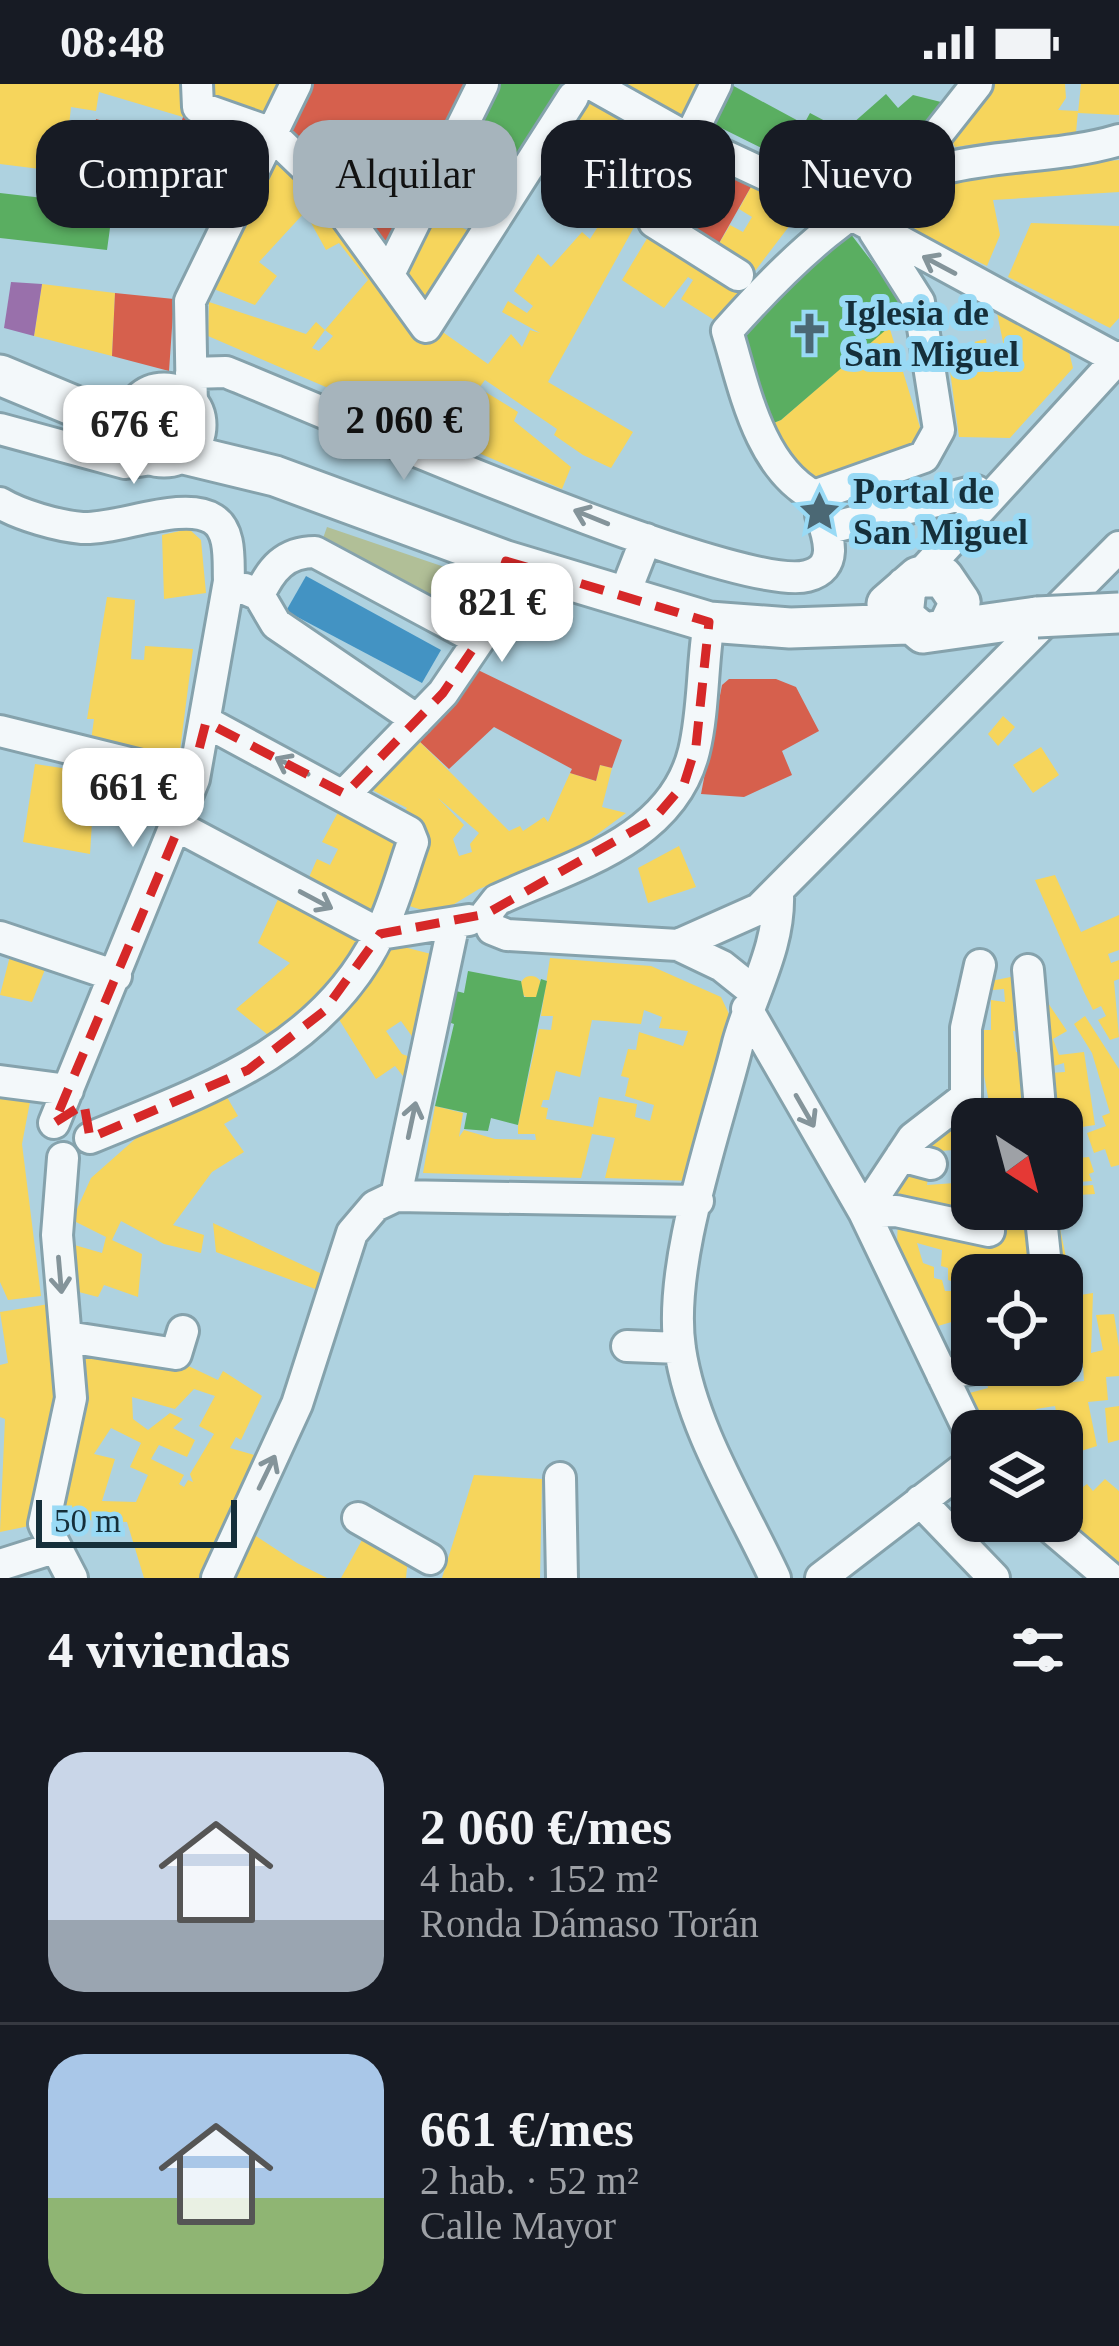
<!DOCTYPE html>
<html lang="es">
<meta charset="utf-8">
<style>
:root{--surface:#171b24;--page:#20242c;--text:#f1f3f6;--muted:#9ea1a6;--line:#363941;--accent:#a6b4bc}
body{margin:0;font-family:"Times New Roman",serif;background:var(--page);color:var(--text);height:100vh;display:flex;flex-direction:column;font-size:45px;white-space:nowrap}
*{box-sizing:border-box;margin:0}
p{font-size:39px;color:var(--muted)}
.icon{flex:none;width:66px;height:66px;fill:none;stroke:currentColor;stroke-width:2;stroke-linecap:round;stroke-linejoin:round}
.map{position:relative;height:1494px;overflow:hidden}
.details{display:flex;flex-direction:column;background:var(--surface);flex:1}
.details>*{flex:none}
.top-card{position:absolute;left:36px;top:36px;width:1047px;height:108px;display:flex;gap:24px}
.needle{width:78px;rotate:144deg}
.fabs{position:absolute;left:951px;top:1014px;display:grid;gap:24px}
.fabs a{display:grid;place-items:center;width:132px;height:132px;border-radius:24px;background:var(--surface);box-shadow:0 3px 9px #0004;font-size:60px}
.scale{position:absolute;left:36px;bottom:30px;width:201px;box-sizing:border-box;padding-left:12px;border:6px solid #152f3a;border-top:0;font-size:33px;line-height:42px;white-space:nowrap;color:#152f3a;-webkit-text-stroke:9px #99daf5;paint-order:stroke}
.price{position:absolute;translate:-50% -102px;padding:0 27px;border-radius:24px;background:#fff;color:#222;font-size:39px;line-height:78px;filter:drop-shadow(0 3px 6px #0008)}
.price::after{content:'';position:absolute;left:50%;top:72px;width:36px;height:27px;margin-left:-18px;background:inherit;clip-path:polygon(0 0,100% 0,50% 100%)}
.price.active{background:var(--accent);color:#111}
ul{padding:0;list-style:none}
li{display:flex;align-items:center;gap:36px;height:300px;padding:0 48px}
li+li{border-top:3px solid var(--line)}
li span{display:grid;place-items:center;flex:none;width:336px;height:240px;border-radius:36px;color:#555}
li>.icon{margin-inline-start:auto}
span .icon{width:144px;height:144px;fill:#fffc;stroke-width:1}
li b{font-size:51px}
h2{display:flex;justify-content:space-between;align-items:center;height:144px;padding:0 48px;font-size:51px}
.pill{padding:0 42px;border-radius:36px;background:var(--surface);box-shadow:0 3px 9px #0004;font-size:42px;line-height:108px}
.pill.active{background:var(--accent);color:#111}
.status{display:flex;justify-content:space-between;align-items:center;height:84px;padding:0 60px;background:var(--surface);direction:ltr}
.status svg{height:33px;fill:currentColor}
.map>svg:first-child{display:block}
.green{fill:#b1bf97}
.homes{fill:#f6d55c;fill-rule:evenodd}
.shops{fill:#d6604d}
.offices{fill:#9970ab}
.schools{fill:#4393c3}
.public{fill:#5aae61}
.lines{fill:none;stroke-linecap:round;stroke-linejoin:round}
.minor-casing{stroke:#85a2ac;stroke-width:36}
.major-casing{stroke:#85a2ac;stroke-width:45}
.minor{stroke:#f3f8fa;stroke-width:30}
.major{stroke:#f3f8fa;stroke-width:39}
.major-bridge-casing{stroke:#85a2ac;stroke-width:45;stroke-linecap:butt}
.major-bridge{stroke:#f3f8fa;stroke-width:39}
.oneway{stroke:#84949a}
.marked{fill:none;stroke:#d62828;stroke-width:9;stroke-dasharray:24 15;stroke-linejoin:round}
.labels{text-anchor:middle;stroke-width:12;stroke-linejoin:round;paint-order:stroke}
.poi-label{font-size:36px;font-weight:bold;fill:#152f3a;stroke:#99daf5;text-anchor:start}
</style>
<div class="status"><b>08:48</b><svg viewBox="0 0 49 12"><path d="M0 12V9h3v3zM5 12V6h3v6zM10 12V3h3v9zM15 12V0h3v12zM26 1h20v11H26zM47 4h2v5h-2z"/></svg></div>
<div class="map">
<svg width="1119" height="1494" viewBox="0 0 1119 1494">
<rect width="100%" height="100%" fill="#aed2e0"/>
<path class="green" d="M327,443L465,490L461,503L434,516L322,457Z"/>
<path class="homes" d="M0,0H186L183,33L99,8L96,27L71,23L64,88L0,80Z
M209,0H285L268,35L210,16Z
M604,0H709L685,49Z
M983,0H1065L1066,14L1058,26L1078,27L1075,59L1027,64L1030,53L955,63L948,49Z
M1081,0H1119V31L1078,29Z
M583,11L677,66L548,298L633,348L611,384L583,371L554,351L557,345L485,296L479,304L518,328L514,337L571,383L562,405L208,252L209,218L306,250L316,238L325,246L312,264L319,267L333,252L325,246L368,196L339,159L326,166L305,128L259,178L277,192L255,221L206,202L275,62L437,244L488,280L511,250L522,263L530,246L540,249L502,228L508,217L527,229L533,222L514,207L538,170L551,183L582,148L590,155L615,116L545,63Z
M1085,74L1086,79L1119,76V108L993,116L1000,151L987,182L898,139L896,124L945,98Z
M752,101L803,124L752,191L714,168L730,141L743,148L752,133L739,125Z
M427,128L478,151L426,230L398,195Z
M1031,139L1119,142V234L1110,244L1008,193Z
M651,148L744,204L719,239L681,215L693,196L688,193L664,224L622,196Z
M42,200L115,209L112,272L34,252Z
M997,229L1069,268L1073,284L1010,354L959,353L947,265L986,255L990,285L1008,282Z
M889,242L923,353L915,366L812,401L766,342L781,336Z
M189,445L201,456L206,509L164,515L162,451Z
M107,513L135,516L131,575L144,576L145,562L193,565L178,682L90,664L94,635H87Z
M1003,632L1015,643L998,662L988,650Z
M418,656L509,747L520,742L523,747L544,733L548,738L570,689L596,697L600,681L612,684L602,723L626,729L576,766L479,805L446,825L425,827L397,818L430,751L400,733L407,724L374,707V697ZM438,714L479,749L470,760L472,768L459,772L453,755L464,741Z
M1041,663L1059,691L1033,709L1013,681Z
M35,680L95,689L90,770L23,758Z
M343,719L397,753L402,762L376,832L307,798L317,775L330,781L338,765L322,758Z
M679,762L696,803L648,819L638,784Z
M1055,791L1081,848L1119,831V866L1108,870L1111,879L1119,876V895L1114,897L1119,953L1110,956L1098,936L1106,932L1101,922L1093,926L1084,908L1035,796Z
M280,811L365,858L332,900L273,955L236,925L290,879L258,859Z
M392,860L435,871L416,958L401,937L386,947L402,970L413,974L407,997L395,982L376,995L335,929Z
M11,868L48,878L32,918L0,911Z
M550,874L651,882L721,913L729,930L692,1097L605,1094L615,1054L592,1050L581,1094L423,1089L435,1022L463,1029L459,1053L464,1046L495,1055L536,1056L535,1050H518V1041L539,945L551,946L553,932H541ZM644,926L662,933L659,944L688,947L683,962L639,948L636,966L628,965L621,992L629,994L625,1012L654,1021L650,1037L635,1033L637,1020L599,1013L593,1043L546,1035L548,1024L541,1023L543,1016H549L556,987L580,993L592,936L641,940Z
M1021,891L1026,949L1013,947L1016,968L1028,967L1034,1035H972L970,1127L961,1053L953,1054L954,1066L909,1069L961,1030H991L976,946H991V916L1005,918L1004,905L982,907L986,898Z
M520 903a11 11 0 1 1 22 0a11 11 0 1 1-22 0Z
M1048,919L1067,947L1053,955L1059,971L1084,968L1095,1041L1062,1046V1035H1053L1050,989L1065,988L1064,979L1050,983L1039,920Z
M1085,932L1119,985V1081L1111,1083L1105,1065L1094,1069L1087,1049L1106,1042L1102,1032L1110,1029L1092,969L1074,940Z
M0,1007H32L22,1060L41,1212L8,1216L0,1198Z
M224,1008L238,1032L224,1040L244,1068L212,1088L173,1141L204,1151L201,1169L164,1160L121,1137L112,1156L142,1170L138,1213L104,1201L98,1213L75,1207L71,1160L102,1169L106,1153L72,1136L91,1094L151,1041Z
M1072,1050L1077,1074L1089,1073L1094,1088L1089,1090L1092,1097L1077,1098L1078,1102L1093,1101L1095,1110L1079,1111L1081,1129L1070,1131L1068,1113L1062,1114V1051Z
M905,1078L929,1087L927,1101L955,1099L953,1122L886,1118Z
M991,1125H1038L1042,1165H1028L1030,1176L1037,1175L1038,1191H972V1232L931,1244L907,1195L897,1160L898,1134L993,1137ZM917,1159L942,1166L941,1182L948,1184V1196L958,1199L959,1207H945L942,1196L934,1194V1183L923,1179Z
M1043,1125H1056L1074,1212L1093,1209L1091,1269L1103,1266L1096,1231L1114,1230L1119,1263V1292L1106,1293L1108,1316L1088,1318L1097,1362L1065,1372L1055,1322L1036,1325L1044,1347H1025L1013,1330L1003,1332L1012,1347H981L962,1311L988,1304L986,1293L1053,1283L1061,1284L1065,1299L1084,1297L1082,1265L1064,1267L1062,1191H1051Z
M213,1139L322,1190L318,1206L216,1168Z
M49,1220L58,1317L29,1442L0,1448L5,1335L0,1333V1281L8,1279L0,1228Z
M82,1259L182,1279L218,1296L223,1287L262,1312L241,1356L236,1353L230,1364L258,1372L201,1494H144L127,1438L62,1435L85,1318ZM194,1305L215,1312L199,1342L214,1350L190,1390L193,1398L188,1396L184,1403L179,1400L184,1391L151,1375L159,1361L187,1373L195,1356L173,1344L183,1335L170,1329L148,1346L133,1335L132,1313L175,1325ZM111,1344L141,1359L130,1383L148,1391L136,1418L102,1417L115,1375L94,1370Z
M1119,1322V1356L1108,1359L1105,1324Z
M1067,1388L1083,1403L1087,1400L1093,1407L1105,1395L1119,1407V1484L1062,1431V1390Z
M474,1391L542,1395L540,1494H442Z
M367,1447L408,1474L406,1494H341Z
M253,1450L297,1479L327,1494H232Z"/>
<path class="shops" d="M309,0H472L440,51L386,169L319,82L324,74L285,46Z
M183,33L252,50L255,59L245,77L203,108L64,88L70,41L95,44L96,35L175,56Z
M690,71L752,101L714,168L658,131Z
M115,209L174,215L169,287L112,272Z
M478,586L622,656L612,684L600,681L596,697L570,689L572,685L494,643L449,685L418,656Z
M729,595H776L796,603L819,647L782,667L792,691L744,713L701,710L722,601Z"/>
<path class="offices" d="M11,198L42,200L34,252L4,244Z"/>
<path class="schools" d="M306,492L441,566L422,599L286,527Z"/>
<path class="public" d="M489,0H573L490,131L440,98Z
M730,0L804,40L810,29L844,47L886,10L898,24L913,11L953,21L918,63L860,113L703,35Z
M0,109L113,122L107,166L0,154Z
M850,149L909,226L781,336L766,342L741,243Z
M468,887L521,897L524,913H536L541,895L547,897L518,1041L491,1034L488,1047L464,1045L467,1029L435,1022L454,940L445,937L452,906L464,909Z"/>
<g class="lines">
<defs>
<path id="minor" d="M197,0L198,23L269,48L321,98L426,243L573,13
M591,0L689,55L852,131L1117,275
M689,55L716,0
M899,99L977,0
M654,138L738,191
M874,147L919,218L939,346L924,373L814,412C758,382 744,302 727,247C785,182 860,106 946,84C1003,70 1063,73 1119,56
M389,190L483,0
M191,289L226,288C319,325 736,510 807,492C839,484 829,454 821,431
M192,325L190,217L296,0
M0,345L125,379L165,373
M0,419C20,431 58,442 82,444C117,446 184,416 213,435C232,447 228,478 229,497L194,695L54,1039
M826,445L976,407
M918,493L1119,273
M245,505L259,511L276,540L417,636
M259,511C271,485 285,468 315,468L479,556
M623,514L646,455
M709,538C702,580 704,626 694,667C672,757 571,782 497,816L486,830L492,845L507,851L678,861L759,825L1119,463
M0,647L194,695
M345,710L443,609L479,556L506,477
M179,743L380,850
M380,850L469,836
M0,853L116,892
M678,861L722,882L752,906
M1028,886L1041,1035
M747,925L864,1128L972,1353
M0,997L68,1006
M90,1054C201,1008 320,969 378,853C393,824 402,789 413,758L409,748L206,638
M901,1072L931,1080
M63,1074L57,1151L71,1314L44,1440L72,1494
M396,1112L698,1117
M1040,1125L1047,1191
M864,1128L913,1054L966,1013V944L980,881
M864,1128L896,1127L989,1147
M67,1253L176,1270L183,1247
M627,1262L680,1264
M942,1291L988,1281
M560,1394L562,1494
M920,1417L994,1494
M358,1434L430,1475
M1043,1437L1110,1494
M0,1481L54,1464
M217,1494L297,1320L352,1149L375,1122L396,1112L453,843
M775,1494C741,1421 692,1345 680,1265C667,1180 717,1044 738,959C752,908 780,863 778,810
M821,1494L972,1378"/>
<path id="major" d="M0,291L132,346
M132 341a32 32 0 1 1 64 0a32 32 0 1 1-64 0Z
M180,369L275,392L506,477L709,538L790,544L908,540
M906,503L903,532L923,549L1037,533
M887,520L918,493H943L960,518L948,543"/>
</defs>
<use href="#minor" class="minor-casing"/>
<use href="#major" class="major-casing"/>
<use href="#minor" class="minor"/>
<use href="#major" class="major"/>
<defs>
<path id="major-bridge" d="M1037,533L1119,529"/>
</defs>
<use href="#major-bridge" class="major-bridge-casing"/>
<use href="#major-bridge" class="major-bridge"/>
</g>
<defs><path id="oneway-shaft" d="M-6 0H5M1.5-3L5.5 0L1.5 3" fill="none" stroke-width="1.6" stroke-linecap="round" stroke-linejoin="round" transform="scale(3)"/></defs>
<g class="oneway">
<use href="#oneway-shaft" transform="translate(939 181) rotate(-152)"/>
<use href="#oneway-shaft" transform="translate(591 433) rotate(-158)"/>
<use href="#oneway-shaft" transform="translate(292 682) rotate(-153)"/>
<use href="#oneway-shaft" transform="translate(316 816) rotate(28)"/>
<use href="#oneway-shaft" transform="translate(805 1027) rotate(60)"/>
<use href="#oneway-shaft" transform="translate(412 1036) rotate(-78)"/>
<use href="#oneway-shaft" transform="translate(60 1191) rotate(85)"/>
<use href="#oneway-shaft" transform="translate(267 1388) rotate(-64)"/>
</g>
<path class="marked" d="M506,477L709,538L696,662L684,700L654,735L486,830L380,850L324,927L248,986L90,1054L84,1020L54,1039L179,743L206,638L345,710L443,609L479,556Z"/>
<defs>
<symbol id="church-bare" viewBox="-9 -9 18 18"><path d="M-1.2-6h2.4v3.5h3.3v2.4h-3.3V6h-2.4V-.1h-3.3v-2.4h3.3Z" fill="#4b6874" stroke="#99daf5" stroke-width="2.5" paint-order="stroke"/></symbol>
<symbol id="sight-bare" viewBox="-9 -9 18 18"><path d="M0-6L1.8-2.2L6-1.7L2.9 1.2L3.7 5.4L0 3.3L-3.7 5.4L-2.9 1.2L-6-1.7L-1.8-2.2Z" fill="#4b6874" stroke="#99daf5" stroke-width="2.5" paint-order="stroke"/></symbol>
</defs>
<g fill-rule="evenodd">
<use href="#church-bare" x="780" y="220" width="59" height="59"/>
<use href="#sight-bare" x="790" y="398" width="59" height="59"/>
</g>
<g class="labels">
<g class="poi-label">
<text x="844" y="241">Iglesia de<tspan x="844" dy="41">San Miguel</tspan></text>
<text x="853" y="419">Portal de<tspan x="853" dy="41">San Miguel</tspan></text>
</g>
</g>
</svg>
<div class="fabs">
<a><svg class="needle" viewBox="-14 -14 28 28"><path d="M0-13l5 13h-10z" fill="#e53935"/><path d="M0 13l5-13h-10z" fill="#9ea1a6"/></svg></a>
<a><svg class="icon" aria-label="locate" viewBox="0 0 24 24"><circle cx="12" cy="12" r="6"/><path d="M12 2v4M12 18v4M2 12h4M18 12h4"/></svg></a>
<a><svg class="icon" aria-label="layers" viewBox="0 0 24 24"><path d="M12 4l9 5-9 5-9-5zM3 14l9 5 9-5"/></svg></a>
</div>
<div class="scale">50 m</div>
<b class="price active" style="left:404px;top:399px">2 060 €</b>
<b class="price" style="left:134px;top:403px">676 €</b>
<b class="price" style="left:502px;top:581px">821 €</b>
<b class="price" style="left:133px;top:766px">661 €</b>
<div class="top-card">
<a class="pill">Comprar</a>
<a class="pill active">Alquilar</a>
<a class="pill">Filtros</a>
<a class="pill">Nuevo</a>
</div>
</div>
<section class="details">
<h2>4 viviendas<svg class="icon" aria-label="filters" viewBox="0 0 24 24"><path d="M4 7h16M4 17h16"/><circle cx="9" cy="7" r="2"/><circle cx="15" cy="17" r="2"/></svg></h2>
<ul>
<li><span style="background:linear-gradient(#c9d6e8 70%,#9aa5b1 0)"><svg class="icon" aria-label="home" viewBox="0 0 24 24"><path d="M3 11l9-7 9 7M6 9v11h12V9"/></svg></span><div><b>2 060 €/mes</b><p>4 hab. · 152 m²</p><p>Ronda Dámaso Torán</p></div></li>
<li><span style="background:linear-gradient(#a9c7e8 60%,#8fb573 0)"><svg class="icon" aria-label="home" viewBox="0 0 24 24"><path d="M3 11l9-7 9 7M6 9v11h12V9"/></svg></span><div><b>661 €/mes</b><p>2 hab. · 52 m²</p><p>Calle Mayor</p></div></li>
</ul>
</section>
